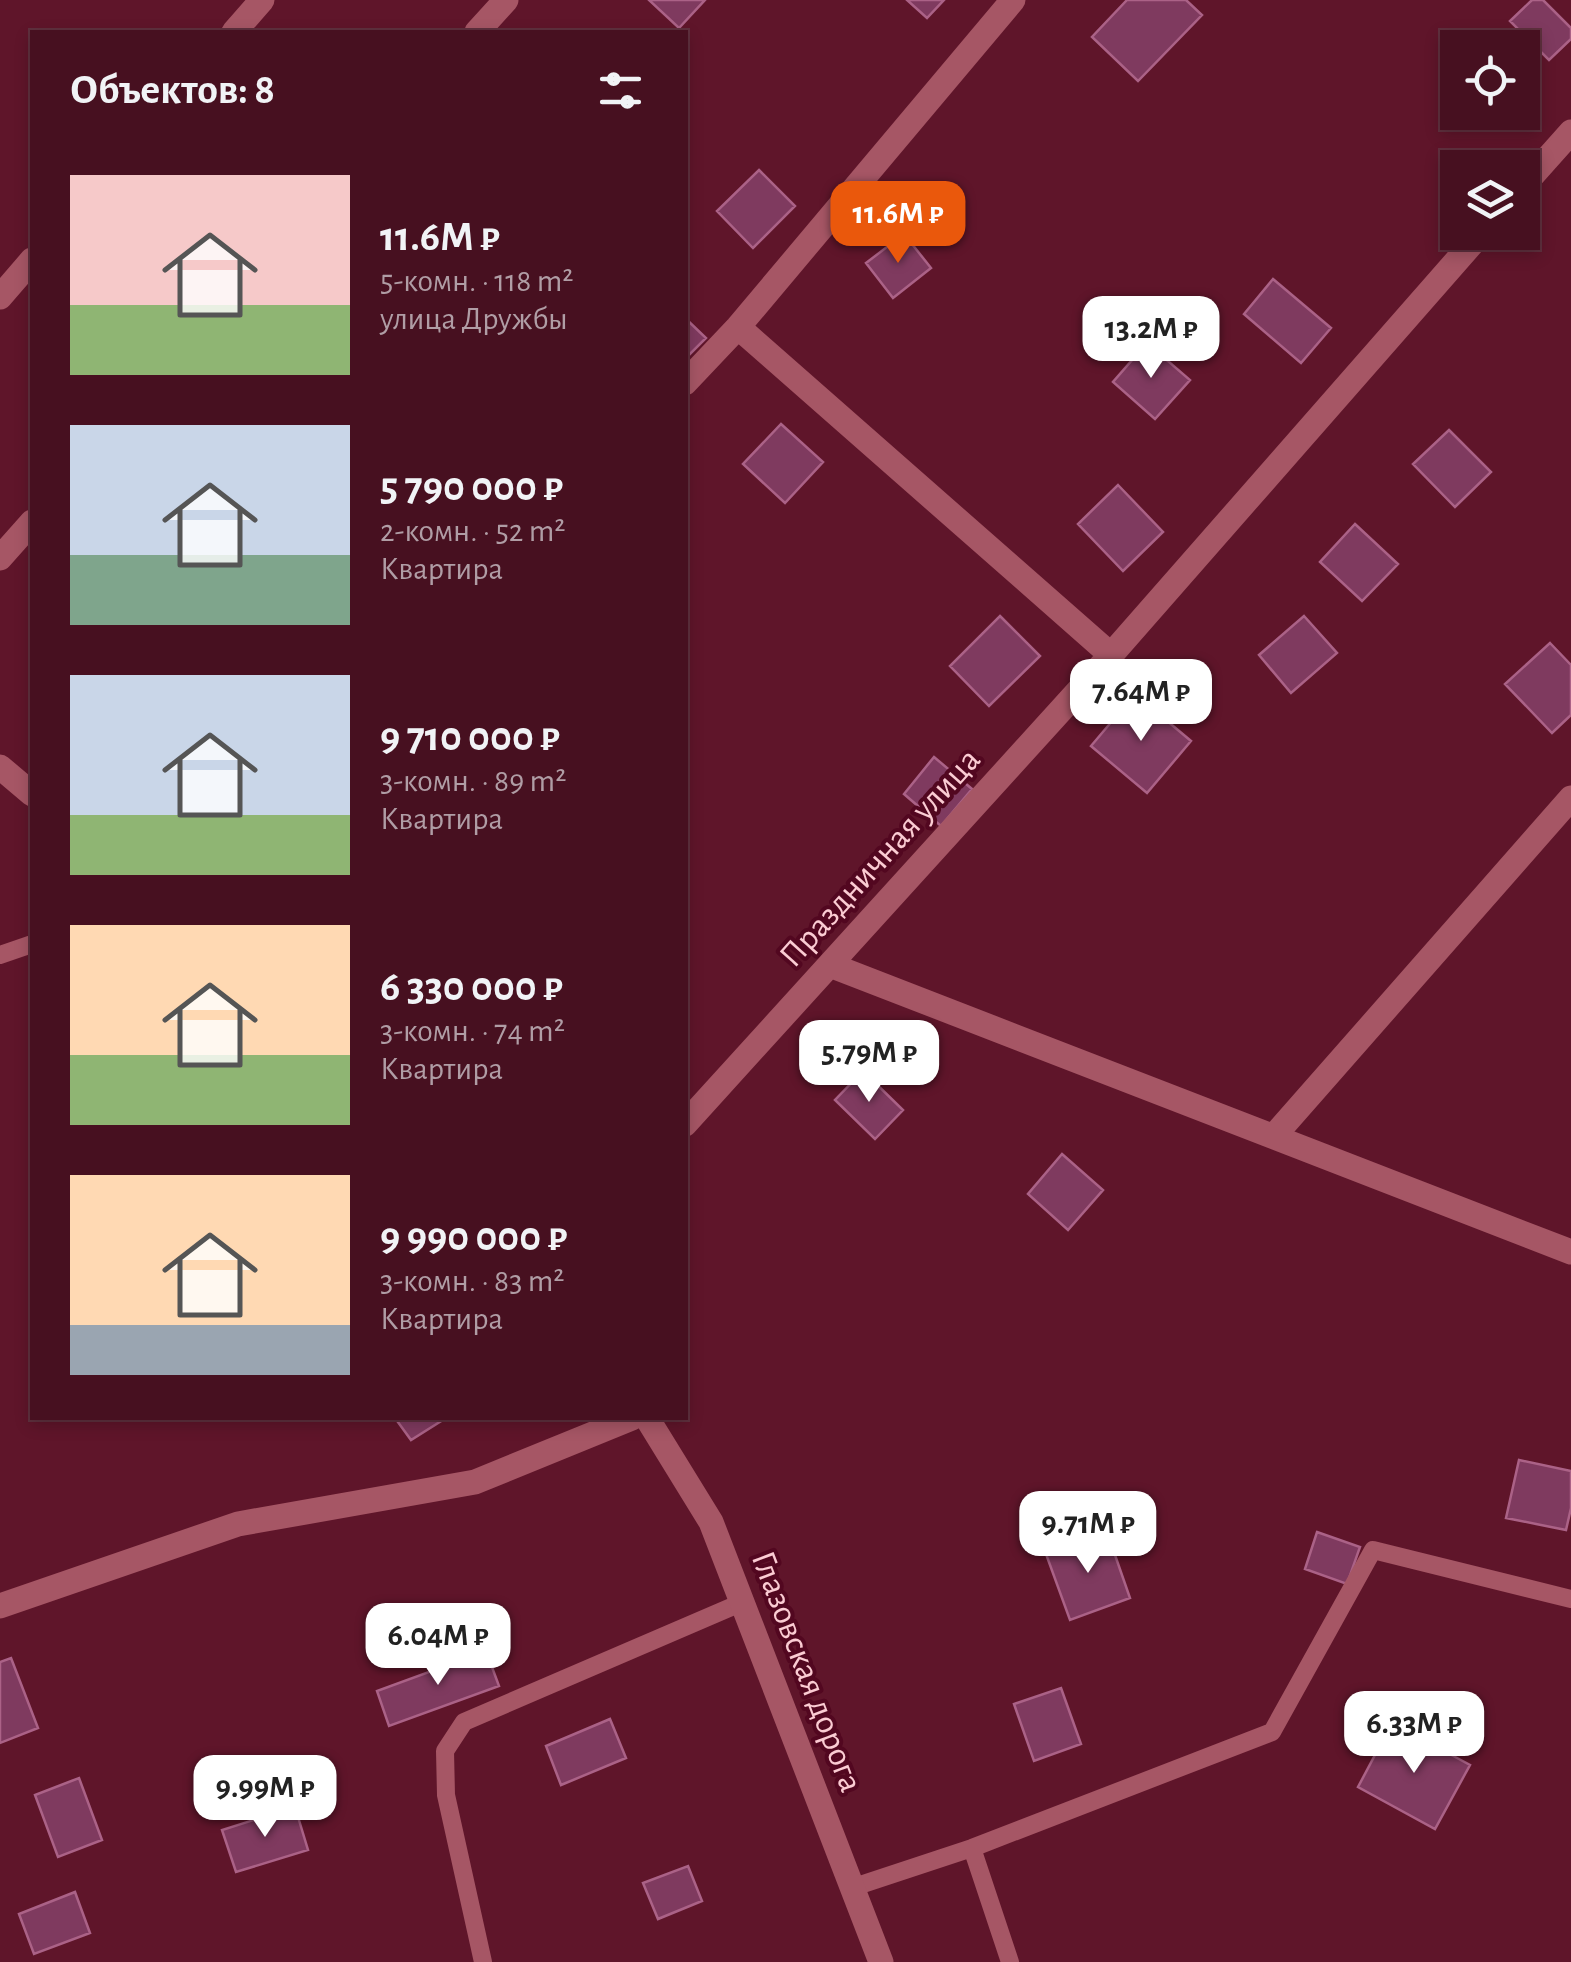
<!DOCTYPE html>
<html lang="ru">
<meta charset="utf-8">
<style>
:root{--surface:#471020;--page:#4e1929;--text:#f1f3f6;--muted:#b09da5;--line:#5f303e;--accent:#ea580c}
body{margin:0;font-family:"Alegreya Sans",sans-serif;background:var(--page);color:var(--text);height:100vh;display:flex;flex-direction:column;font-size:38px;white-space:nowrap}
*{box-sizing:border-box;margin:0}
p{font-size:32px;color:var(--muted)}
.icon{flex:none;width:55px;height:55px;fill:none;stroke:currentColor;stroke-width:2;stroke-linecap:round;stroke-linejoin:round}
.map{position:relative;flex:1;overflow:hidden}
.side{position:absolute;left:30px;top:30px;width:658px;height:1390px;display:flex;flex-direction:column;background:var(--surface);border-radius:0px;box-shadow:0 5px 15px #0003,0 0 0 2px var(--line)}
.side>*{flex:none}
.tools{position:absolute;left:1440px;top:30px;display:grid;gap:20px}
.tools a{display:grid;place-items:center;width:100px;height:100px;border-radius:0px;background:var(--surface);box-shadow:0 5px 15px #0003,0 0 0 2px var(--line);font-size:50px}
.price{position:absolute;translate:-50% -85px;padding:0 22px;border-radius:20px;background:#fff;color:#222;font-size:32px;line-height:65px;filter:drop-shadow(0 2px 5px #0008)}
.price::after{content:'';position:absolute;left:50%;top:60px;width:30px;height:22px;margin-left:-15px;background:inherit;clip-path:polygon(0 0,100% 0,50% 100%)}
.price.active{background:var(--accent);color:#fff}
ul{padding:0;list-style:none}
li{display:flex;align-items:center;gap:30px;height:250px;padding:0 40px}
li span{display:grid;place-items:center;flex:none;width:280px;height:200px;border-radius:0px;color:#555}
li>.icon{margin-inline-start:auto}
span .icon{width:120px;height:120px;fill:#fffc;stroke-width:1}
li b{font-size:42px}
h2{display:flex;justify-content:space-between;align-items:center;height:120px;padding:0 40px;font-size:42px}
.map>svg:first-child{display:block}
.building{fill:#7f3a5f;stroke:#ab6287;stroke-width:2.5}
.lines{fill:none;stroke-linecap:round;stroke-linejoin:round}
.lane{stroke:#a65665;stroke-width:18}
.street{stroke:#a65665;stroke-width:25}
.secondary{stroke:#a65665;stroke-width:25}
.labels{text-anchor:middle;stroke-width:8;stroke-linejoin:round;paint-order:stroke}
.street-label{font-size:35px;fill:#fbccd3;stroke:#520720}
</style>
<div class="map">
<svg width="1571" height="1962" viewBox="0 0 1571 1962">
<rect width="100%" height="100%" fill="#5f152a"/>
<path class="building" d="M649,0H705L679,28Z
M907,0H944L927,18Z
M1127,0H1186L1202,15L1138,81L1092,37Z
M1532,0H1543L1571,28V39L1549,60L1510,21Z
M759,170L795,206L753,248L717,211Z
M904,234L931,268L893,298L866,263Z
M1273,279L1331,328L1301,363L1244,314Z
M685,318L706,338L685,359Z
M1147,343L1190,380L1155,419L1113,382Z
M781,424L823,462L785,503L743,464Z
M1449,430L1491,472L1455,507L1413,464Z
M1118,485L1163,532L1123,571L1078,524Z
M1355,524L1398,564L1362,601L1320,562Z
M1000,616L1040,656L989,706L950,666Z
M1304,616L1337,653L1291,693L1259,655Z
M1550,643L1571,665V715L1552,733L1505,684Z
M1135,694L1191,741L1147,793L1091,746Z
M934,757L972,789L941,826L904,794Z
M863,1071L903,1110L875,1139L835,1100Z
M1062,1154L1103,1190L1068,1230L1028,1194Z
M395,1418H446L411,1440Z
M1519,1460L1571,1471V1508L1566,1530L1506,1518Z
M1107,1532L1130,1598L1070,1620L1046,1554Z
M1317,1532L1360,1547L1347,1584L1305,1569Z
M486,1651L499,1686L389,1726L377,1691Z
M11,1658L38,1728L0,1743V1662Z
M1061,1688L1081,1744L1034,1761L1014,1704Z
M610,1719L626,1758L561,1785L546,1746Z
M1392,1723L1470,1765L1435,1829L1358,1787Z
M79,1778L102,1840L58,1857L35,1795Z
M295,1807L308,1850L236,1872L222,1830Z
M688,1866L702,1901L658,1919L643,1883Z
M75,1892L90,1933L34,1954L19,1914Z"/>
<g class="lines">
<path class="lane" d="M0,955L32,944
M972,1848L1010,1962
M854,1887L972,1848L1272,1732L1373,1550L1571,1599
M483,1962L446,1795L445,1751L464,1722L743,1602"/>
<path class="street" d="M234,32L262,0
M477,32L506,0
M1522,187L1571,132
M0,297L32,260
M738,327L1111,655
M685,383L738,327L1013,0
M0,558L32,522
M830,965L1571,1252
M685,1124L1111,655L1482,232
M1274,1136L1571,798
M0,1606L238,1524L475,1482L632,1418"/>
<path class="secondary" d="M0,767L32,794
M647,1418L711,1522L881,1962"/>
</g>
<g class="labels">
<g class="street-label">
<text transform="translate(879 857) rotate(-48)" y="12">Праздничная улица</text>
<text transform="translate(808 1671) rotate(69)" y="12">Глазовская дорога</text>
</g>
</g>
</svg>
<div class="tools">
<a><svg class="icon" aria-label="locate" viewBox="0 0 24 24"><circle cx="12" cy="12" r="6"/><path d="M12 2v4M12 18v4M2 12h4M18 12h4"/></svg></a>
<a><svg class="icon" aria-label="layers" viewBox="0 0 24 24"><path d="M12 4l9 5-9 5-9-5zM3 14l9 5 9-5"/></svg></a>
</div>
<b class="price active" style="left:898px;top:266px">11.6M ₽</b>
<b class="price" style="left:1151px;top:381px">13.2M ₽</b>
<b class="price" style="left:1141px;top:744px">7.64M ₽</b>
<b class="price" style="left:869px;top:1105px">5.79M ₽</b>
<b class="price" style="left:1088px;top:1576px">9.71M ₽</b>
<b class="price" style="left:438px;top:1688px">6.04M ₽</b>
<b class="price" style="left:1414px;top:1776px">6.33M ₽</b>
<b class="price" style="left:265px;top:1840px">9.99M ₽</b>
<section class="side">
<h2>Объектов: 8<svg class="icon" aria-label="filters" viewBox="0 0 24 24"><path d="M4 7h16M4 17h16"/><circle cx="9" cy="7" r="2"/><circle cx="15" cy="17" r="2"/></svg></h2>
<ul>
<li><span style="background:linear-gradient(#f6c9c9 65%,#8fb573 0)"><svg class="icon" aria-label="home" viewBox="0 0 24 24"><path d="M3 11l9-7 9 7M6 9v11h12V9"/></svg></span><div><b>11.6M ₽</b><p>5-комн. · 118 m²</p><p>улица Дружбы</p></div></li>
<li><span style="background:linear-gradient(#c9d6e8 65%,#7fa58c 0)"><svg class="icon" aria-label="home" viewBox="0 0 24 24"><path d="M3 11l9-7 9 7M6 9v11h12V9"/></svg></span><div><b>5 790 000 ₽</b><p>2-комн. · 52 m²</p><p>Квартира</p></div></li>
<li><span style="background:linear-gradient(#c9d6e8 70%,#8fb573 0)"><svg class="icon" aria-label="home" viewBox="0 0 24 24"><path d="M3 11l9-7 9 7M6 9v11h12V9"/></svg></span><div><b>9 710 000 ₽</b><p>3-комн. · 89 m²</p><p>Квартира</p></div></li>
<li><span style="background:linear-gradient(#ffd9b3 65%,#8fb573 0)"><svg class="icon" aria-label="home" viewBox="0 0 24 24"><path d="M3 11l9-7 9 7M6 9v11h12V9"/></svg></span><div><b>6 330 000 ₽</b><p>3-комн. · 74 m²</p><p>Квартира</p></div></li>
<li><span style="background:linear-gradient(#ffd9b3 75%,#9aa5b1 0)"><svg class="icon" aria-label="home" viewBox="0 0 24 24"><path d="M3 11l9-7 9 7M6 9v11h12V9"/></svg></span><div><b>9 990 000 ₽</b><p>3-комн. · 83 m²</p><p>Квартира</p></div></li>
</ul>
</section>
</div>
